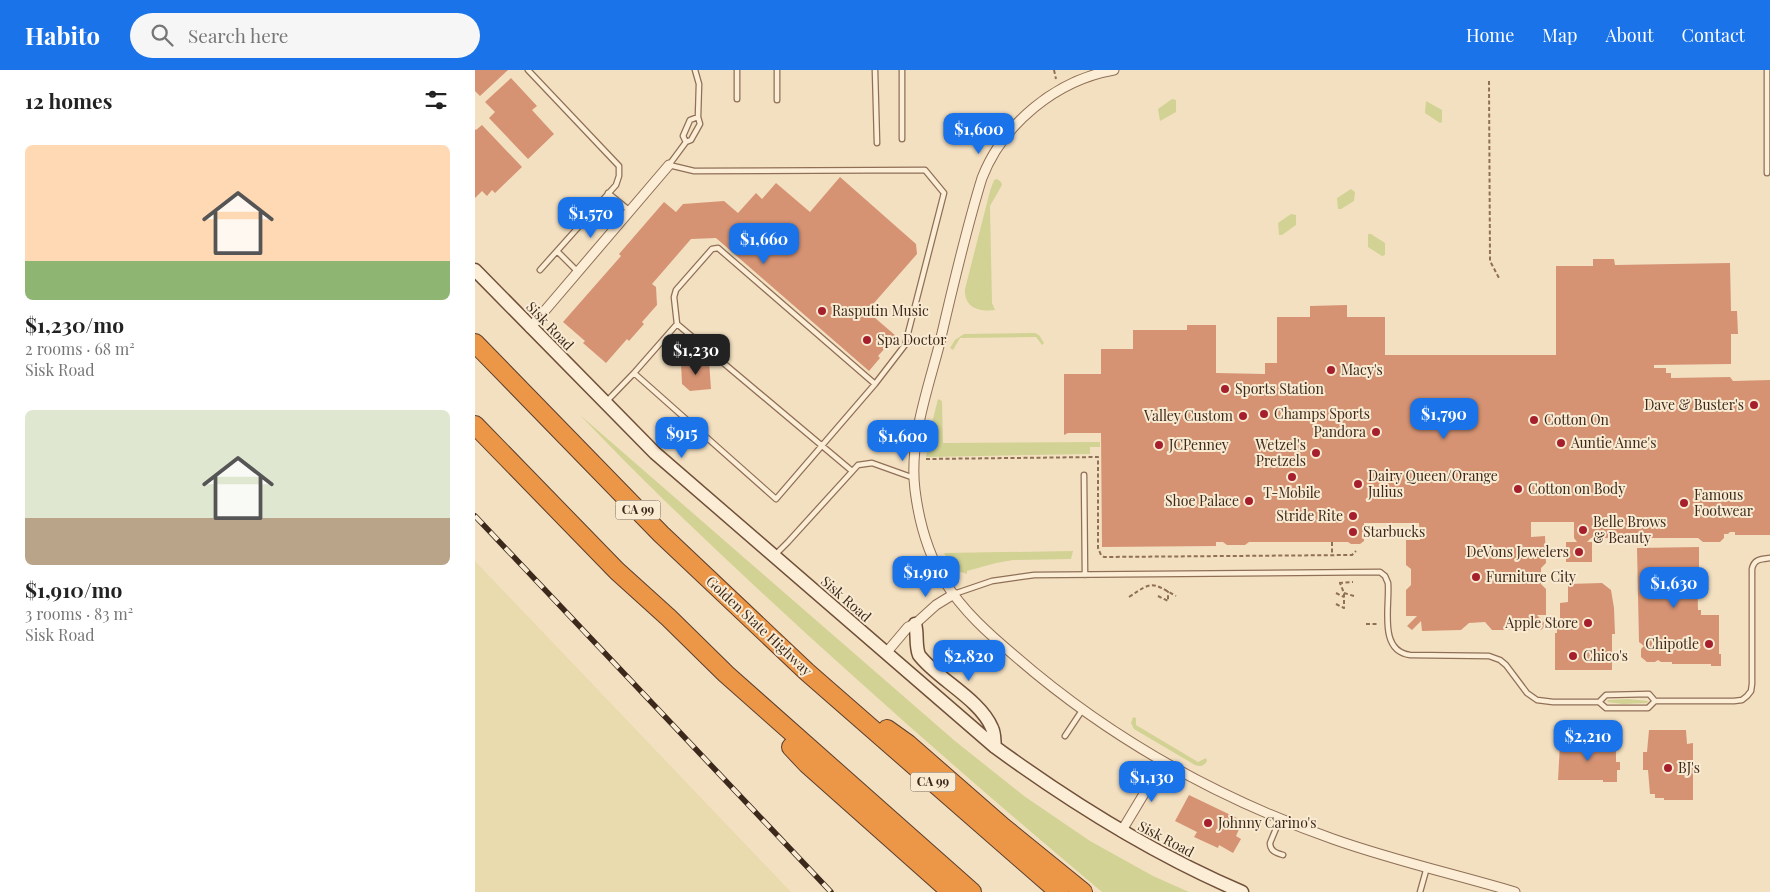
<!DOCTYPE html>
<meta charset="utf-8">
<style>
:root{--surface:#fff;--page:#f6f6f6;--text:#222;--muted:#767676;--accent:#1a73e8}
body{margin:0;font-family:"Playfair Display",serif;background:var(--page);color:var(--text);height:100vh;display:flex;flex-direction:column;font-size:19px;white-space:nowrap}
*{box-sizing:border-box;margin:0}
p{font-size:16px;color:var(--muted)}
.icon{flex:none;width:28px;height:28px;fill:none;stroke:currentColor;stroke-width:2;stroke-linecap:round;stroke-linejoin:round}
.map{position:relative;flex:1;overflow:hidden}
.drawer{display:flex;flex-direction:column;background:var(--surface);width:475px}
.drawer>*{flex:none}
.price{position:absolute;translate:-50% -42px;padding:0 11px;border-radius:10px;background:var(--accent);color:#fff;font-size:16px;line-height:32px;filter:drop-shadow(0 1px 2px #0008)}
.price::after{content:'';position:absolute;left:50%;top:30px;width:15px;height:11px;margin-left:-8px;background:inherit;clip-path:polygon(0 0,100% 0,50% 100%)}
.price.current{background:#222;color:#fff}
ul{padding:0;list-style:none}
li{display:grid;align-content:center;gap:10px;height:265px;padding:0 25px}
li span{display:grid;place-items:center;height:155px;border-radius:8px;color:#555}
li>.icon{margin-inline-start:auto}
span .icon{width:90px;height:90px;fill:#fffc;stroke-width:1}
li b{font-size:21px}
h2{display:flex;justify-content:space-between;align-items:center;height:60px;padding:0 25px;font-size:21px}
header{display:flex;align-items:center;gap:30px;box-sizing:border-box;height:70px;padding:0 25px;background:var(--accent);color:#fff}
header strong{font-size:24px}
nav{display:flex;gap:28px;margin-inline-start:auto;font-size:18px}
.search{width:350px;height:45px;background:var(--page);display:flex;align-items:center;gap:12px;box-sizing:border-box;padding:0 18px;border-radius:28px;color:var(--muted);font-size:19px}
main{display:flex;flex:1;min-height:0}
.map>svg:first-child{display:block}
.farmland{fill:#e9dbad}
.green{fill:#d1d294}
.building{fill:#d59373}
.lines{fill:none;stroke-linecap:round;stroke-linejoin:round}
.service-casing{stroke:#8f6f56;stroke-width:7}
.minor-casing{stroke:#8f6f56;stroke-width:11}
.secondary-casing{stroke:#715039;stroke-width:15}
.motorway-casing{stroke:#5c3e2b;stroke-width:20}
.path{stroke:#8f6f56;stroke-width:2;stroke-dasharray:4 2.5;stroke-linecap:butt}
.service{stroke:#fcedd6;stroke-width:4.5}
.minor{stroke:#fcedd6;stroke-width:9}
.secondary{stroke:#fcedd6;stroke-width:12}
.motorway{stroke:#ec9648;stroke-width:18}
.rail-casing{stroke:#3d291c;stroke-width:5.5}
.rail{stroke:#f9ead2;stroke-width:4;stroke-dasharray:11;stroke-linecap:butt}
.poi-dot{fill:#a51f2c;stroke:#f9ead2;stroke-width:2}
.labels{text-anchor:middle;stroke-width:4;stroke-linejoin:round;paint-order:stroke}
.shield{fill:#f9ead2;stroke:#756353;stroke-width:1}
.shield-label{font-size:12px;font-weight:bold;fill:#3d291c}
.poi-label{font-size:14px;fill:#3d291c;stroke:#f9ead2;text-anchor:start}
.street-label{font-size:14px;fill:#3d291c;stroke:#f9ead2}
</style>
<header>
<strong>Habito</strong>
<div class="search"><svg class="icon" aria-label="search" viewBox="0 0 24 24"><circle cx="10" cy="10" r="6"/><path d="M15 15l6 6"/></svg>Search here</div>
<nav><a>Home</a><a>Map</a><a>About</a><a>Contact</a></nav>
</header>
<main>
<section class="drawer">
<h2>12 homes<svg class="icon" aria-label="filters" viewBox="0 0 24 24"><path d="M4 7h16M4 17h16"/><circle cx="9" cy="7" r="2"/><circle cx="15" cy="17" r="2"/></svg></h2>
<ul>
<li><span style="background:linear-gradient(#ffd9b3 75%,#8fb573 0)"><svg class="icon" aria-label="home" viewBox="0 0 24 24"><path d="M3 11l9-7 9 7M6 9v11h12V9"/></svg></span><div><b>$1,230/mo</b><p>2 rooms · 68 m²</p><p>Sisk Road</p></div></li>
<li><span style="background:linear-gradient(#dfe7d0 70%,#b9a48a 0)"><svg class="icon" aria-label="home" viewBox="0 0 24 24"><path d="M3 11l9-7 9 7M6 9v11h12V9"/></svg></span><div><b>$1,910/mo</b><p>3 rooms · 83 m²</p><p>Sisk Road</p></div></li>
</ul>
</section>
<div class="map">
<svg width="1295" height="822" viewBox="0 0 1295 822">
<rect width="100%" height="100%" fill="#f3e0c1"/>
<path class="farmland" d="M0,491L316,822H0Z"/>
<path class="green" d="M697,29L701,30V42L685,51L683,39Z
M951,31L967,40V52L965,53L950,43Z
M522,109L526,112L527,115L515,136L517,233L520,240C504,242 489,238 490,219L515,121L519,110Z
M876,119L880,122L879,131L866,139H863L862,128Z
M816,144L821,145V155L807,165H804L803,153Z
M893,164H896L910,173V185L907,186L893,177Z
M560,263L564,265L569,273L567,275L561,267L485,268L478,280L475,278L480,270L489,264Z
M463,329L467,331L468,373L625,372V377H615V384L451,387L456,357Z
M105,345L480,671L549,726L615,771L678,806L714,822H627C477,696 331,567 190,431C161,403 133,374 105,345Z
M598,481L596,489L538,490L521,493L492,501V504L479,500L469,483Z
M1153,629L1173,631L1172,633L1148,634L1132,632L1133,630Z
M658,647L661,648V655L723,692L731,688L732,691C729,696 726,697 720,695L659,659L656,653Z"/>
<path class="building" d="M0,0H33L5,26L0,21Z
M36,8L62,36L57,40L79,64L53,89L14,48L20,42L10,32Z
M7,55L47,97L20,123L17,120L12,126L7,121L0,128V59L1,60Z
M365,107L441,174L442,184L392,241L421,266L403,286L405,288L394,301L241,168L216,169L177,214L181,217L182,235L167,252L169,254L154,271L152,269L131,293L108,273L110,271L88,252L146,186L144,184L189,132L201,142L208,134L249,131L263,143L281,123L287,129L301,113L335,142Z
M1118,189H1139L1140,195L1255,193L1256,241H1262L1263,264H1256V294L1179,295V298H1191V303H1196V308L1255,307L1258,311L1295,310V465H1260V462H1255L1253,464H1249V468L1245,472H1228L1223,468H1116L1112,472H1117V492H1091V472H1102L1099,468V452H1056V467L1070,466L1071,493L1066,498V514L1071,519V545H1062L1071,555L1066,560L1056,550V560H1017L1010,552L994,553L986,560L947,561L946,551L937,560L932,556L942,546H931V520L936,515V499L931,495V470H945L944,453H889V471L885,474H876L873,472H774L770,475H752L748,472H741V476L627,477L626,363H593L589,365V304H626V279H658V260H712V255H741V303L790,304V293H802V247H835V236L872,235V247H910V285H1081V196H1118Z
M234,291L236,319L215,321L207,314L206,293Z
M1224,477V502H1222L1223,540H1226V545H1244V584H1246V596H1236V594H1197V592H1186L1183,590L1180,592H1172L1166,587V579L1169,576L1164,572L1162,478Z
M1127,513L1136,520L1139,538L1140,564H1137V600H1080V563H1082V558L1085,557V533L1093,532V514Z
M1174,660H1211L1212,674L1218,673V730H1189V728H1180V724H1175L1173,700H1168V682H1172Z
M1085,674H1141V692H1145V700H1142V712H1128V710H1083Z
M714,725L764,749L762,755L765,757L761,766L766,769L758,783L744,775L743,778L719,767L722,762L700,751Z"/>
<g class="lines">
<defs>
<path id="service" d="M53,0L144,96V106L141,115L65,200
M220,0L224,14L223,47
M262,0V29
M302,0V30
M400,0L402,73
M427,0V69
M1292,0V103
M133,123L155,141
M82,181L103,202
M159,303L301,429L400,314L430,275L469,123L450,100L219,101L194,95L211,72L216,70L225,54L223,47L215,50L208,66L211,72
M132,331L159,303L202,254
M377,401L202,254L199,227L201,220L237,179L243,178L400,314
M609,405L610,505
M300,485L313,472L383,395L397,393L439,408
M479,524L517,511L559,505L905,502L910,506L913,513C915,536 903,581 935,585L1014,586L1025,590L1031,595L1052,623L1062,630L1078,632H1124L1131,638H1173L1180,631L1174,624L1131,625L1124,632
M1180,631H1259L1267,630L1272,626L1276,621L1277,614V499C1279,489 1286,489 1295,488
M590,666L608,639
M805,749L795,773C795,781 801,783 808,785
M945,822L952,797"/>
<path id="minor" d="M639,0C581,10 528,54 507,108C490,163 477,220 464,276C452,322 434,371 440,420C444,452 453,484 470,512C488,541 514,564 540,586C633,667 742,728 858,769C917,790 979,804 1040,822
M55,258L194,95
M411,583L433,557L440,554L461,535L479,524
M646,762L688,692"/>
<path id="secondary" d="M0,200L180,383L520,677C598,734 678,784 767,822
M440,554C443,564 440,575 444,585C462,609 505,629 517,658C520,664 519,671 520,677"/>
<path id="motorway" d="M0,273L186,464L332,602L584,822
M0,355L142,501L194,548L251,604L497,822
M412,659L433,674L528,757L608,822
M316,677L332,694L476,822"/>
</defs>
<use href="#service" class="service-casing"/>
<use href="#minor" class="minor-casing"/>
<use href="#secondary" class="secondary-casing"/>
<use href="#motorway" class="motorway-casing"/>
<path class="path" d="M579,0L581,9
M1014,11L1015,191L1025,210
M451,389L623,387V478L626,485L629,487L877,485L881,481
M857,472V485
M864,513L878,512
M861,523L869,527
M869,523L879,526
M683,526L693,531V521
M654,527C678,511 676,512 701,526
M861,534L869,538V523L865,513
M891,554H903"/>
<use href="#service" class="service"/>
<use href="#minor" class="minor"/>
<use href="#secondary" class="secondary"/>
<use href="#motorway" class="motorway"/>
<defs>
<path id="rail" d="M0,446L356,822"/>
</defs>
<use href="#rail" class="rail-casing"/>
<use href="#rail" class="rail"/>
</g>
<g class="poi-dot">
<circle cx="347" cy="241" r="5"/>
<circle cx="392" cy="270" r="5"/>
<circle cx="856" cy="300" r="5"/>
<circle cx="750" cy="319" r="5"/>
<circle cx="1279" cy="335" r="5"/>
<circle cx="789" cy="344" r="5"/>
<circle cx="768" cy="346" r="5"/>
<circle cx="1059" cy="350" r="5"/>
<circle cx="901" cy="362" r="5"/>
<circle cx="1086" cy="373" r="5"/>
<circle cx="684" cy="375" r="5"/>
<circle cx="841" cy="383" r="5"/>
<circle cx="817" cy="407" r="5"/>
<circle cx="883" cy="414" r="5"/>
<circle cx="1043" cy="419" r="5"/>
<circle cx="774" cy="431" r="5"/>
<circle cx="1209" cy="433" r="5"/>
<circle cx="878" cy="446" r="5"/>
<circle cx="1108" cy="460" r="5"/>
<circle cx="878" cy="462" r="5"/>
<circle cx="1104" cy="482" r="5"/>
<circle cx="1001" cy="507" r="5"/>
<circle cx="1113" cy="553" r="5"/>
<circle cx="1234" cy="574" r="5"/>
<circle cx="1098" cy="586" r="5"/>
<circle cx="1193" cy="698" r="5"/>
<circle cx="733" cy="753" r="5"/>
</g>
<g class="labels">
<g class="shield">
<rect x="140.5" y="430.5" width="45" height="19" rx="4"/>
<rect x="435.5" y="702.5" width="45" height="19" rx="4"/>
</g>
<g class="shield-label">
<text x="163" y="444">CA 99</text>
<text x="458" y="716">CA 99</text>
</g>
<g class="poi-label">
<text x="357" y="246">Rasputin Music</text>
<text x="402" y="275">Spa Doctor</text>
<text x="866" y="305">Macy's</text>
<text x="760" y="324">Sports Station</text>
<text x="1269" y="340" text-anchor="end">Dave &amp; Buster's</text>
<text x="799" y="349">Champs Sports</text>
<text x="758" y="351" text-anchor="end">Valley Custom</text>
<text x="1069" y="355">Cotton On</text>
<text x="891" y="367" text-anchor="end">Pandora</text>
<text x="1096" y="378">Auntie Anne's</text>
<text x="694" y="380">JCPenney</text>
<text x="831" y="380" text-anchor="end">Wetzel's<tspan x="831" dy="16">Pretzels</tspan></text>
<text x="893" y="411">Dairy Queen/Orange<tspan x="893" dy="16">Julius</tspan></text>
<text x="1053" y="424">Cotton on Body</text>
<text x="817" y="428" text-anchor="middle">T-Mobile</text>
<text x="1219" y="430">Famous<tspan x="1219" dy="16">Footwear</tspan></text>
<text x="764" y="436" text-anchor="end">Shoe Palace</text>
<text x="868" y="451" text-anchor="end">Stride Rite</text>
<text x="1118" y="457">Belle Brows<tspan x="1118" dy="16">&amp; Beauty</tspan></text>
<text x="888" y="467">Starbucks</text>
<text x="1094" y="487" text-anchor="end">DeVons Jewelers</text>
<text x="1011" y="512">Furniture City</text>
<text x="1103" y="558" text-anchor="end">Apple Store</text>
<text x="1224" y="579" text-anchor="end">Chipotle</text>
<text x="1108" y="591">Chico's</text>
<text x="1203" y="703">BJ's</text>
<text x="743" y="758">Johnny Carino's</text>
</g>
<g class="street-label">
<text transform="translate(75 256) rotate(46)" y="5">Sisk Road</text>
<text transform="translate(371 529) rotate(41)" y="5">Sisk Road</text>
<text transform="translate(284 556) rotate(43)" y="5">Golden State Highway</text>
<text transform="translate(691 769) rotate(28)" y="5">Sisk Road</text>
</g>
</g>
</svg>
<b class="price" style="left:504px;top:85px">$1,600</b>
<b class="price" style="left:116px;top:169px">$1,570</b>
<b class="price" style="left:289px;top:195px">$1,660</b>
<b class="price current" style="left:221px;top:306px">$1,230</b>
<b class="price" style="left:969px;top:370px">$1,790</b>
<b class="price" style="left:207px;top:389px">$915</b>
<b class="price" style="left:428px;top:392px">$1,600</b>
<b class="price" style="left:451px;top:528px">$1,910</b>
<b class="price" style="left:1199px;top:539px">$1,630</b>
<b class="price" style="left:494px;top:612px">$2,820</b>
<b class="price" style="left:1113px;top:692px">$2,210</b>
<b class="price" style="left:677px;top:733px">$1,130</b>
</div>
</main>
